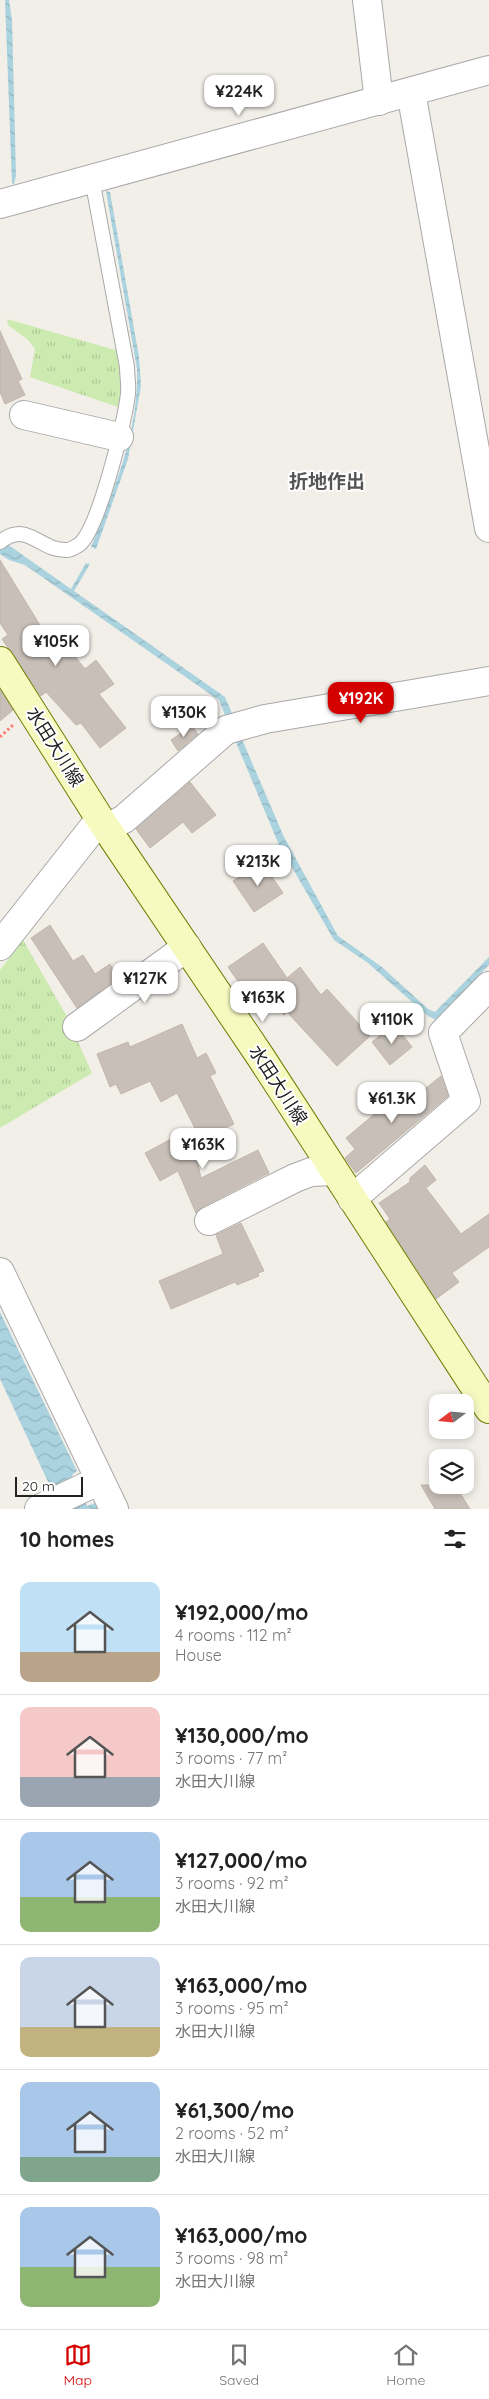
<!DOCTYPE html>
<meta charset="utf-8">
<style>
:root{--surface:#fff;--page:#f6f6f6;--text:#222;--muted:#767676;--line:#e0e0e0;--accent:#d40000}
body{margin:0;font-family:Quicksand,"Noto Sans JP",sans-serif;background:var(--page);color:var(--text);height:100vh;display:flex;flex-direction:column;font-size:19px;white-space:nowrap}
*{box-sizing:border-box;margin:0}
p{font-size:16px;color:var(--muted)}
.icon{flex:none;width:28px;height:28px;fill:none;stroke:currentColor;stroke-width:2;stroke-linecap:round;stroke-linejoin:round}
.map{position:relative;height:1509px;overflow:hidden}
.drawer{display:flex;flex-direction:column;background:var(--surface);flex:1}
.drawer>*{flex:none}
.needle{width:32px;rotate:254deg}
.tools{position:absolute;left:429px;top:1394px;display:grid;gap:10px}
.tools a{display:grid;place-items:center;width:45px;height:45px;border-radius:10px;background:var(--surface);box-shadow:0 2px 8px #0003;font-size:25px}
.scale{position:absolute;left:15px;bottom:12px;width:68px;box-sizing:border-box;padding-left:5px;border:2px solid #222;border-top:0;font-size:14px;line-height:18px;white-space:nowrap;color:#222;-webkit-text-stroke:4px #fff;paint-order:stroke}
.price{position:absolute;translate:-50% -42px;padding:0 11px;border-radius:10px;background:#fff;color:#222;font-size:16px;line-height:32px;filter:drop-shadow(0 1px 2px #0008)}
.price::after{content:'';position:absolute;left:50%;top:30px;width:15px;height:11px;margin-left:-8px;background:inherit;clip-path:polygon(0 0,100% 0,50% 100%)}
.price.selected{background:var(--accent);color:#fff}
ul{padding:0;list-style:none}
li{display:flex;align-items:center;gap:15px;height:125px;padding:0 20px}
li+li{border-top:1px solid var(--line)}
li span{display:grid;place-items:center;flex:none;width:140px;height:100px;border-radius:10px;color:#555}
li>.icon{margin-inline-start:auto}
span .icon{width:60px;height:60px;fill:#fffc;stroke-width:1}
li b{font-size:21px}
h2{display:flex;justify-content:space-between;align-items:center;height:60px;padding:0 20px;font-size:21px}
.dock{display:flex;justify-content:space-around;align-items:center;height:70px;border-top:1px solid var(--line);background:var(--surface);font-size:14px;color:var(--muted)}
.dock a{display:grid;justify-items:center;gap:2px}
.dock .selected{color:var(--accent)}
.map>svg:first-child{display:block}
.grass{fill:url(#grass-tufts)}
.water{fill:url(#water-waves)}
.building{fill:#c7bfb8;stroke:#c4b6ab}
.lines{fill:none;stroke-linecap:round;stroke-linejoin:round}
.service-casing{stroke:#a9a9a9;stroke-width:16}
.minor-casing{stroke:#a9a9a9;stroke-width:30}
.tertiary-casing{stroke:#a9a9a9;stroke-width:30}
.secondary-casing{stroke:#707d05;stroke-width:30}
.path{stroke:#fa8072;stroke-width:3;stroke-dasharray:2.5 2.5;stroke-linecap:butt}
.service{stroke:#fff;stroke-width:14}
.minor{stroke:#fff;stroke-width:28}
.tertiary{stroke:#fff;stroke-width:28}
.secondary{stroke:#f7fabf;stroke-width:28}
.labels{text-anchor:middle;stroke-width:4;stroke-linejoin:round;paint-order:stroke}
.street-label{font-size:18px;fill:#222;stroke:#fff}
.neighbourhood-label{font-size:19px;font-weight:bold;fill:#555;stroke:#fff}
</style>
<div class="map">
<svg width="489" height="1509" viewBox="0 0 489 1509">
<defs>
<pattern id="grass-tufts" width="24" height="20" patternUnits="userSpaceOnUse" patternTransform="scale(1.25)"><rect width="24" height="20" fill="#cdebb0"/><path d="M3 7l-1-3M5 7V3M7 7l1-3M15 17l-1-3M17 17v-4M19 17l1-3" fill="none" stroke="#b0c997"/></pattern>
<pattern id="water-waves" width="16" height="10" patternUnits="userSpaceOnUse" patternTransform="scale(1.25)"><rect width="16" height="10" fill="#aad3df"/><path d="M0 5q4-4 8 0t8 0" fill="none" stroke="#92b5bf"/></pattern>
</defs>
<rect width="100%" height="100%" fill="#f2efe9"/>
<path class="grass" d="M7,319L119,351L123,384L118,407L30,377L35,349L28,340L8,325Z
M23,940L66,1015L92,1073L0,1128V970Z"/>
<path class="water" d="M5,0H9L12,20L16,176L14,184L12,183Z
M106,191L110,192L139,357L141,386L128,459L96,549L91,547C114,490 139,432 137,369Z
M0,539L71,589L86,563L90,564L74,591L225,697L234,718L227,720L219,700L210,694L25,565L9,560L0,554Z
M241,737L284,837L338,936L382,967L428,1009L435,1012L489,957V965L441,1014L442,1019L438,1021L428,1016L368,963L334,940L279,845L235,740Z
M0,1312L77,1471L72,1475L87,1506L95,1503L98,1509H68L54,1483L50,1486L0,1379Z"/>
<path class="building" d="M0,331L22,379L18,381L25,395L5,404L0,392Z
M0,560L46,635L53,629L85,669L96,660L114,684L99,694L126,728L100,748L81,723L76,725L46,692L41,696L2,639L8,635L0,623Z
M0,690L13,710L0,721Z
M192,726L198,734L178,751L171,740Z
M190,782L216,815L192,833L183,822L150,848L136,829Z
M262,862L283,893L254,912L233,881Z
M50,925L73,961L83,955L95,974L110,964L118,978L77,1008L31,938Z
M263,943L287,978L300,967L321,995L327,989L370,1036L337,1066L287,1012L284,1015L265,990L251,1000L228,967Z
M182,1024L197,1058L206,1053L216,1073L210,1076L234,1124L201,1140L177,1093L161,1102L150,1081L121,1094L116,1084L110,1087L97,1054L128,1042L130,1047Z
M394,1024L412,1047L390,1065L372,1042Z
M441,1076L448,1096L356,1173L345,1158L355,1149L346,1138L402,1091L410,1101Z
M190,1129L201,1178L258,1150L269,1173L202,1207L196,1213L178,1171L160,1181L145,1153Z
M425,1165L436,1180L426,1188L461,1234L489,1214V1247L452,1273L459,1282L436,1299L386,1222L390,1219L379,1203L410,1182V1178Z
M241,1223L264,1271L258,1273L259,1276L237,1285L235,1282L171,1309L159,1281L223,1254L216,1235Z
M421,1485H455L470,1509H435Z"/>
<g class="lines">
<defs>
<path id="service" d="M0,542C28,520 39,551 67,550C70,550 78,546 81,543C100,523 124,424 128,394C129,385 127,376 127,367L92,179"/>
<path id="minor" d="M367,0L379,101
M411,92L489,528
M24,415L119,437
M107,828L124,819L226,730L265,719L489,681
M77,1027L187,947
M352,1199L466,1101L443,1033L489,986
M209,1221L295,1178L311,1172L334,1171
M0,1272L114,1509
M39,1509L100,1480"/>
<path id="tertiary" d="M0,204L489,70
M0,946L100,819"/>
<path id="secondary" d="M0,661L100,819L260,1056L489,1409"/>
</defs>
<use href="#service" class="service-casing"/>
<use href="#minor" class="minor-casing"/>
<use href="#tertiary" class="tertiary-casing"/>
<use href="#secondary" class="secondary-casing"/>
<path class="path" d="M0,737L13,725"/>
<use href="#service" class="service"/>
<use href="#minor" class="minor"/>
<use href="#tertiary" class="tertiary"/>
<use href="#secondary" class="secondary"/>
</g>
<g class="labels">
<g class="street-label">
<text transform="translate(55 747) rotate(58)" y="6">水田大川線</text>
<text transform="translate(278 1085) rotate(57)" y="6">水田大川線</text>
</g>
<g class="neighbourhood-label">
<text x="327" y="488">折地作出</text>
</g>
</g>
</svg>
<div class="tools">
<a><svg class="needle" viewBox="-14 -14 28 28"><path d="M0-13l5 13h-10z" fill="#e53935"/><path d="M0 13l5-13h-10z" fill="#767676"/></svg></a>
<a><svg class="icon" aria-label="layers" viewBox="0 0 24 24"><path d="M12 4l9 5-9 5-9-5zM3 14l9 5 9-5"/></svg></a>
</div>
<div class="scale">20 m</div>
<b class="price" style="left:239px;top:117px">¥224K</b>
<b class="price" style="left:56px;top:667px">¥105K</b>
<b class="price selected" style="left:361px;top:724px">¥192K</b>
<b class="price" style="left:184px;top:738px">¥130K</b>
<b class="price" style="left:258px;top:887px">¥213K</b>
<b class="price" style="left:145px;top:1004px">¥127K</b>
<b class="price" style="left:263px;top:1023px">¥163K</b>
<b class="price" style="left:392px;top:1045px">¥110K</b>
<b class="price" style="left:392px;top:1124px">¥61.3K</b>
<b class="price" style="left:203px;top:1170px">¥163K</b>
</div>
<section class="drawer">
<h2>10 homes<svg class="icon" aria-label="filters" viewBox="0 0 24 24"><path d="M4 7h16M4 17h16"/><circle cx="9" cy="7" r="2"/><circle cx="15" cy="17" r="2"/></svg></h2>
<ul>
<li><span style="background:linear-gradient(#bfe0f5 70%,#b9a48a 0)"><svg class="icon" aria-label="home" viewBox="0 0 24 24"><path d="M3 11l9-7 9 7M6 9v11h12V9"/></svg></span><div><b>¥192,000/mo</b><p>4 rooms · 112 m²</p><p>House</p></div></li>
<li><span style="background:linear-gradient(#f6c9c9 70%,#9aa5b1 0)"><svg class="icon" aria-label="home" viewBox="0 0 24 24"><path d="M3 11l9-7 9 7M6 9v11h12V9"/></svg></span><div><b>¥130,000/mo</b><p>3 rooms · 77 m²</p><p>水田大川線</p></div></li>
<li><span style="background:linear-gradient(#a9c7e8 65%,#8fb573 0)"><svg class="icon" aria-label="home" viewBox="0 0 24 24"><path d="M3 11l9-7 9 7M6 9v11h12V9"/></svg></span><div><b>¥127,000/mo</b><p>3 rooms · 92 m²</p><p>水田大川線</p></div></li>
<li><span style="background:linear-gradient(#c9d6e8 70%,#c2b280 0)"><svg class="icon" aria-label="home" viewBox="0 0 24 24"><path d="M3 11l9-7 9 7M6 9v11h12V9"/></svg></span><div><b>¥163,000/mo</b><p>3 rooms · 95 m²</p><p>水田大川線</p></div></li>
<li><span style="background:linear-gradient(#a9c7e8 75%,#7fa58c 0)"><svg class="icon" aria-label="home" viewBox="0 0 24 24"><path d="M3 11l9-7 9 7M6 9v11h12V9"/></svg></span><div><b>¥61,300/mo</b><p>2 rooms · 52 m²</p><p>水田大川線</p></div></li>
<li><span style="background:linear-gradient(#a9c7e8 60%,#8fb573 0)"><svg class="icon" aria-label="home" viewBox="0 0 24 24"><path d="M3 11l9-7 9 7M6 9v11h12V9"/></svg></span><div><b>¥163,000/mo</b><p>3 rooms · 98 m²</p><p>水田大川線</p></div></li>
</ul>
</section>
<nav class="dock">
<a class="selected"><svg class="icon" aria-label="map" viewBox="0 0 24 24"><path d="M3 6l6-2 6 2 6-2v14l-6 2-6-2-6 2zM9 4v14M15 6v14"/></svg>Map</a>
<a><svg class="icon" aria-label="saved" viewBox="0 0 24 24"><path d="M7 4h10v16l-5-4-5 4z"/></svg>Saved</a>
<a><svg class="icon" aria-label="home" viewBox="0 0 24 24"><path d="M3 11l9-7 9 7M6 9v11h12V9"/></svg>Home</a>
</nav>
